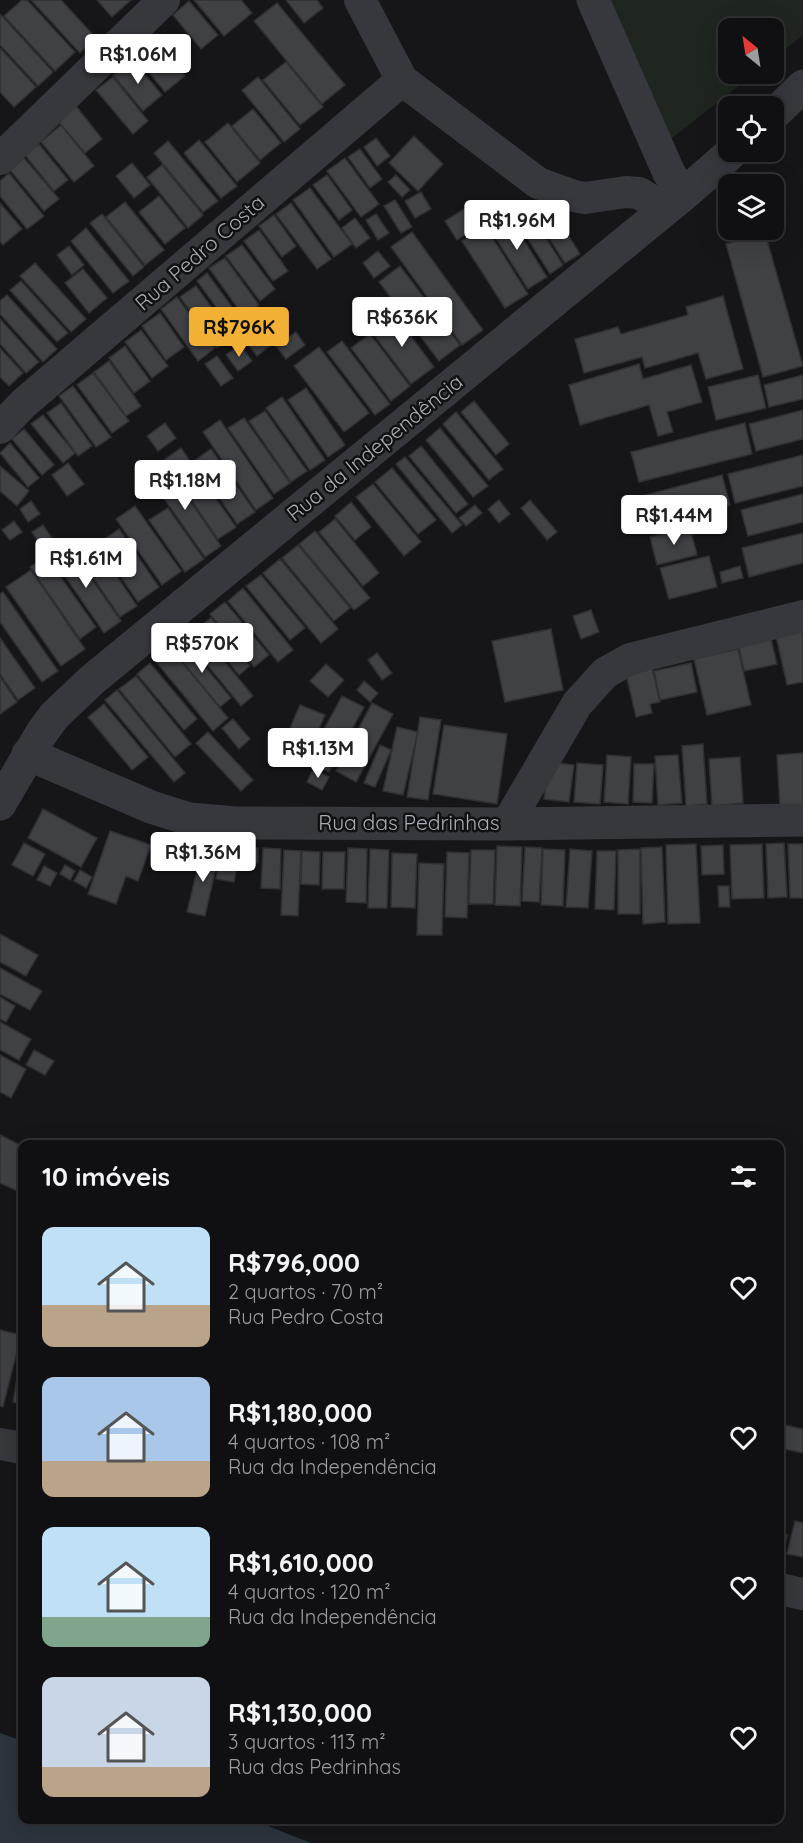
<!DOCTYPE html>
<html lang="pt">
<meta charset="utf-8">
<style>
:root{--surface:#101012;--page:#19191b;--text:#f1f3f6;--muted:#9c9d9f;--line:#303032;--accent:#f2b134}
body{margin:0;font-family:Quicksand,sans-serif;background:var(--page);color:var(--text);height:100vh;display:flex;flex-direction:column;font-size:22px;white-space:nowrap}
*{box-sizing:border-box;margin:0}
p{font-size:20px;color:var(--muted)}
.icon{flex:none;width:33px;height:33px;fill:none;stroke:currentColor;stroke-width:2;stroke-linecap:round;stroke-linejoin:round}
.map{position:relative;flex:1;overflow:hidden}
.sheet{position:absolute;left:18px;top:1140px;width:766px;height:684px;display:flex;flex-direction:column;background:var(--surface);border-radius:12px;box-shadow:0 6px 24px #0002,0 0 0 2px var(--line)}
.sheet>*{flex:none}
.needle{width:39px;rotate:330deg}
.controls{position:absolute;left:718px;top:18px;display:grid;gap:12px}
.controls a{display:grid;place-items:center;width:66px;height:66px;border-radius:12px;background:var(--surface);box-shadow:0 6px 24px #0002,0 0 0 2px var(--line);font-size:30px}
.price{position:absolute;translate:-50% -51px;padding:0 14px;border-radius:6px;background:#fff;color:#222;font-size:20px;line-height:39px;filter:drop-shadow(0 2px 3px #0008)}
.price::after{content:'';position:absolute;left:50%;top:36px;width:18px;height:14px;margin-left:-9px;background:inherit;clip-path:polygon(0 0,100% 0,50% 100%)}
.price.active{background:var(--accent);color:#111}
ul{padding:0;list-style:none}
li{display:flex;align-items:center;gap:18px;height:150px;padding:0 24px}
li span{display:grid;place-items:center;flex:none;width:168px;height:120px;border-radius:12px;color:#555}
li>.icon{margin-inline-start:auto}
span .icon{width:72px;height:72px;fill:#fffc;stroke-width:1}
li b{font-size:26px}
h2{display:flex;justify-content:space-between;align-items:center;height:72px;padding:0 24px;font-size:26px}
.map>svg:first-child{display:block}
.green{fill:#1e261f}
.water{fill:#2c353c}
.building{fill:#404145;stroke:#303034;stroke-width:1.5}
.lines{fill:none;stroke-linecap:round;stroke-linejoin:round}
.minor{stroke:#37383d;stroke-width:32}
.tertiary{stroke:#37383d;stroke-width:33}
.labels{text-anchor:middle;stroke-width:5;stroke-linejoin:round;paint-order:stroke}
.street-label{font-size:21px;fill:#a8adb8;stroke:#111113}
</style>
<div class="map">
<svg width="803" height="1843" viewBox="0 0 803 1843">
<rect width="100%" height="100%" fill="#161618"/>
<path class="green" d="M611,0H803V35L774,58V28H729V74H754L668,141Z"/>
<path class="water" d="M0,1733L22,1741V1820H253L311,1843H0Z"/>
<path class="building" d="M22,0H27L75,52L55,71L4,16Z
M31,0H61L96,38L80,53Z
M97,0H131L112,17Z
M194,0H241L252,13L224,36Z
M286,0H317L323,8L304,23Z
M189,1L218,35L201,49L173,15Z
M277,3L345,85L322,104L254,21Z
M0,14L53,72L38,86L0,45Z
M154,38L185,76L165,92L134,54Z
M0,48L36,87L14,107L0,92Z
M132,59L162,95L143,111L113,75Z
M286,62L323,107L300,125L263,80Z
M113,77L148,121L133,134L96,90Z
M258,77L300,129L284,142L242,90Z
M76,106L102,139L85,153L58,121Z
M253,109L281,143L260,160L232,126Z
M228,123L260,163L237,182L205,142Z
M61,125L94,166L74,182L41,142Z
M414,136L443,164L418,191L389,163Z
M376,138L390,156L377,166L364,147Z
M199,140L237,186L221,198L184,153Z
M168,141L218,201L203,212L154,153Z
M39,144L68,180L54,191L25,155Z
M360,149L382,179L370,188L348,157Z
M24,158L59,199L44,211L10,170Z
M345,158L379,204L361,217L327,171Z
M132,163L150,185L134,198L116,176Z
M162,165L203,215L188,228L147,177Z
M9,173L44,216L27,229L0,196V181Z
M327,175L352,210L339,220L313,185Z
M396,175L410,190L402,197L388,182Z
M310,188L352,244L334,257L293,200Z
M421,192L431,209L415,218L405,201Z
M159,196L185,228L165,244L139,212Z
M395,200L412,227L401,233L384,206Z
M125,202L164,250L145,265L106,217Z
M0,203L22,229L3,245L0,241Z
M291,203L331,259L317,269L276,214Z
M469,206L481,225L457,240L445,221Z
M507,213L547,277L528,289L488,226Z
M102,214L144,267L133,276L90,223Z
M376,214L389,233L378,240L366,220Z
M274,215L296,246L282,257L259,226Z
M355,218L370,238L356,248L342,228Z
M560,222L580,254L565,263L545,232Z
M537,224L563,265L550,274L524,233Z
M485,226L528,294L505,308L462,241Z
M86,228L129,281L113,293L71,241Z
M259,230L288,271L273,281L244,241Z
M412,232L483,330L462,345L391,247Z
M765,233L803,366L763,377L726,244Z
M242,245L275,289L260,301L226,256Z
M69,246L84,265L72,275L57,255Z
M378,251L390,266L374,278L363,263Z
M225,258L259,305L244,317L209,268Z
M35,263L86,319L71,332L20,276Z
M400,266L460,345L439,361L379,282Z
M83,269L107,298L89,313L65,283Z
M207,273L243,322L233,330L197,281Z
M21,281L68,333L57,342L10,290Z
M196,286L233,337L217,348L180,297Z
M7,295L57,349L43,362L0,314V301Z
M723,296L743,369L706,379L698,353L645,368L642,357L584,373L575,339L618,327L621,334L688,315L686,307Z
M177,297L215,348L198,361L161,309Z
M393,312L434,367L411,384L370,330Z
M160,313L184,347L166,360L142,326Z
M0,319L39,362L26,373L0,344Z
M141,330L168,366L152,378L125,342Z
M262,330L272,344L257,356L246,342Z
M296,332L305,345L286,359L276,346Z
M370,334L410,386L391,401L351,348Z
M342,341L390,404L375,415L327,352Z
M240,345L252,361L238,371L226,355Z
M125,346L150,381L134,393L109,358Z
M319,347L369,413L344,432L294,366Z
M0,348L23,373L9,386L0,377Z
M217,356L233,378L221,386L205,364Z
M109,361L141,406L126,416L94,372Z
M639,364L643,379L691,365L702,402L667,412L673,432L658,436L649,405L580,425L569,385Z
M93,373L129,421L112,433L77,385Z
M758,375L766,408L716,420L708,387Z
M803,375V399L769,407L764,385Z
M73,386L111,437L96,447L59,396Z
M306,388L345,445L328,457L288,400Z
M282,397L325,460L310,470L266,408Z
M474,401L509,444L496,455L461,412Z
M61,403L92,446L78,456L47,413Z
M803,410V439L756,451L749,424Z
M265,411L307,471L291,482L249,421Z
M456,412L503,469L489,480L443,424Z
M43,415L75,453L63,463L31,424Z
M244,418L290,483L274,494L228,428Z
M220,420L273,498L256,510L203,432Z
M165,423L176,438L158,451L147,436Z
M745,423L752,454L639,482L631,452Z
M440,428L488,486L473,497L426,440Z
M24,429L54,465L42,475L12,439Z
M10,443L39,478L28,487L0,453Z
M421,446L468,504L456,513L409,456Z
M181,448L236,527L218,539L164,460Z
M211,449L255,512L237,524L194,461Z
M803,455V486L735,503L728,474Z
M405,457L462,525L452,533L396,464Z
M68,463L84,484L67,496L52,475Z
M0,466L29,491L17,506L0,491Z
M166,466L221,546L205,557L149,477Z
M392,468L436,520L418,534L375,482Z
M722,475L730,505L649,526L642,496Z
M373,484L421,542L404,556L356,497Z
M803,494V522L748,536L741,510Z
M499,500L510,514L499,523L488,509Z
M530,500L557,532L547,540L521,508Z
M31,501L40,514L28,522L20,509Z
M351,502L371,527L355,540L335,516Z
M475,505L482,513L466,526L459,518Z
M135,506L181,571L162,585L116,519Z
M168,508L204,559L185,572L149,520Z
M335,519L379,573L363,586L319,532Z
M14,521L22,532L10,540L2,530Z
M43,525L57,546L45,553L32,532Z
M690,527L697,555L657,565L650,537Z
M119,529L159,587L138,602L98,544Z
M315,531L370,598L354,610L299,544Z
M803,533V563L749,577L742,548Z
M94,542L137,606L120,617L77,554Z
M67,544L121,621L104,633L51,556Z
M298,545L350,608L334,621L282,558Z
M46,556L96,627L80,639L30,567Z
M709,556L717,587L669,599L660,568Z
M280,559L338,629L321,643L263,573Z
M740,566L743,578L722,583L720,572Z
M31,570L85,649L61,666L6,587Z
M261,575L305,628L290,640L246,586Z
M243,588L293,650L278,662L228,601Z
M3,592L58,671L42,682L0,622V594Z
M225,602L269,655L254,667L210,614Z
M591,610L599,632L581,639L573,616Z
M211,618L250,666L239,675L199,627Z
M198,629L253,696L241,706L185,638Z
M551,629L563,690L505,702L492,641Z
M803,630V682L787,685L776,636Z
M0,638L35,688L18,700L0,674Z
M771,639L777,664L744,671L739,647Z
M183,640L231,698L220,707L172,649Z
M168,645L228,718L213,731L152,657Z
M738,649L751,705L707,715L694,659Z
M377,653L392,673L382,680L368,660Z
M150,663L197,719L184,730L137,674Z
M691,663L697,692L660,700L654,671Z
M326,664L344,680L328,697L310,681Z
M652,668L660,702L650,704L652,713L636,717L626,674Z
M136,676L191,744L175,757L119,689Z
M0,677L17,702L0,714Z
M364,681L378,693L370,702L357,690Z
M117,690L185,773L174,782L105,700Z
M342,696L364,707L329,772L307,761Z
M372,703L393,714L356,782L336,771Z
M104,704L148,757L132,770L88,717Z
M300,705L325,715L305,760L281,749Z
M420,717L441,720L428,800L407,797Z
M233,719L250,739L239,749L222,728Z
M444,725L507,734L497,804L433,794Z
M397,727L418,732L403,795L383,791Z
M208,732L253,780L241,791L196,743Z
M703,744L707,804L686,806L682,746Z
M380,745L391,750L375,787L364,783Z
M803,753V806L780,807L777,755Z
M607,755L631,757L628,804L604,802Z
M678,755L682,803L658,805L655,756Z
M740,757L743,803L712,806L709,759Z
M549,762L574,765L569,802L544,799Z
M577,763L603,765L600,804L574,802Z
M634,764H654L652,803L633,802Z
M313,769L329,777L322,790L307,782Z
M43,809L97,838L81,867L28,838Z
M110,831L151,845L138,881L126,876L116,904L88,894Z
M24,843L45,854L33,876L12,865Z
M784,843L787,897L768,898L766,844Z
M696,844L700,923L668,924L666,845Z
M762,844L764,898L732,899L730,845Z
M788,844H803V898H790Z
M723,845L724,874L702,875L701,846Z
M222,846L240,849L234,882L216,879Z
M497,846L522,847L520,906L495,905Z
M525,847L542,848L539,902L522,901Z
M662,847L665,922L643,924L641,848Z
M240,848H258V863L240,862Z
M263,848L281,849L280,889L261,888Z
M348,848L367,849L366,903L346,902Z
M370,849L389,850L387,908H368Z
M543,849L565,850L563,906L541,905Z
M570,849L592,851L588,908L566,907Z
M640,849V914H618V850Z
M202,850L219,854L205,916L187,912Z
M284,850L301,851L298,916L281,915Z
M471,850H495L493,904H469Z
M302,851L320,852L319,885L301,884Z
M597,851H616L614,910L595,909Z
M323,852H345L344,889H322Z
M447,852L469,853L467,918L445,917Z
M392,853L417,854L415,908L391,907Z
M419,863L444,864L442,935H417Z
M65,865L75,871L70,880L60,874Z
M44,866L57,873L50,886L37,880Z
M80,870L92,877L86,888L74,881Z
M718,886H729L730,907H719Z
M0,934L38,955L26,976L0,962Z
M0,968L42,991L30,1010L0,994Z
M0,997L15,1006L6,1022L0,1019Z
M0,1022L31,1039L19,1060L0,1050Z
M34,1050L54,1061L45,1075L26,1065Z
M0,1055L26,1069L11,1098L0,1092Z
M0,1135L22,1146V1193L0,1183Z
M0,1330L21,1335L3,1407L0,1406Z
M21,1354L22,1355V1404L13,1402Z
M780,1424L803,1429V1453L780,1448Z
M795,1521L803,1523V1557L787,1554Z
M780,1534L787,1535L784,1551L780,1550Z"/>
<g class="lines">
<path class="minor" d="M360,0L402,80L538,183L574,196L585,198L626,192L639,193L665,209
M0,159L164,0
M0,428L24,403L402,80
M507,824L577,704L605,673L630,659L803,616
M0,1444L22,1448
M780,1589L803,1594"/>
<path class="tertiary" d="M593,0L669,173L683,195
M774,114L803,86
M28,754L151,807L189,819L236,823L507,824L803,820
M0,804L41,734L54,716L92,680L683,195L732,152"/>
</g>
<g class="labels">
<g class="street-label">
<text transform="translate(200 253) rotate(-41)" y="7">Rua Pedro Costa</text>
<text transform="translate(375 448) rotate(-39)" y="7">Rua da Independência</text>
<text x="409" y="830">Rua das Pedrinhas</text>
</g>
</g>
</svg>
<div class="controls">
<a><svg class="needle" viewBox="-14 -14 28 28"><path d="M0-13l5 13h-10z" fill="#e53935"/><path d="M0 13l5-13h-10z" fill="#9c9d9f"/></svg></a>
<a><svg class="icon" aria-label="locate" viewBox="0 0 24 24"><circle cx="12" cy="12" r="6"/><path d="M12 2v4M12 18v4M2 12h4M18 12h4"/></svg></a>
<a><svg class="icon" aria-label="layers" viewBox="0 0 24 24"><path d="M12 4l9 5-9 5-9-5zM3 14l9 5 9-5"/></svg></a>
</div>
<b class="price" style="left:138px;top:85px">R$1.06M</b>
<b class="price" style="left:517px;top:251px">R$1.96M</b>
<b class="price" style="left:402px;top:348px">R$636K</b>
<b class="price active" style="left:239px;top:358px">R$796K</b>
<b class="price" style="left:185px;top:511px">R$1.18M</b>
<b class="price" style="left:674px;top:546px">R$1.44M</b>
<b class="price" style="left:86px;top:589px">R$1.61M</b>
<b class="price" style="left:202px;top:674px">R$570K</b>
<b class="price" style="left:318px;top:779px">R$1.13M</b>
<b class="price" style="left:203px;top:883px">R$1.36M</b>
<section class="sheet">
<h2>10 imóveis<svg class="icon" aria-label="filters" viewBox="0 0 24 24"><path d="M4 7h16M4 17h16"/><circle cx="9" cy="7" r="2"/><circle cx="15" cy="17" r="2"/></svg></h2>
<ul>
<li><span style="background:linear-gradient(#bfe0f5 65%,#b9a48a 0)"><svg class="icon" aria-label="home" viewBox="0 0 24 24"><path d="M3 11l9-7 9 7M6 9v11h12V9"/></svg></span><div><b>R$796,000</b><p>2 quartos · 70 m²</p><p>Rua Pedro Costa</p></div><svg class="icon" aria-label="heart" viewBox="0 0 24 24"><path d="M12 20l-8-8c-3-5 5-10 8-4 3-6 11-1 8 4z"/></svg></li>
<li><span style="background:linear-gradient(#a9c7e8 70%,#b9a48a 0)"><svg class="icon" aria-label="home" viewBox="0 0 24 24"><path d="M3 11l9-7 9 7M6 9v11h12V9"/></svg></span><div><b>R$1,180,000</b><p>4 quartos · 108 m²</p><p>Rua da Independência</p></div><svg class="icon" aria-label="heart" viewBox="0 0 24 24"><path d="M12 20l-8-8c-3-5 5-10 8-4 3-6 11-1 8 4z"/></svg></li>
<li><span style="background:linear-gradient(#bfe0f5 75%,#7fa58c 0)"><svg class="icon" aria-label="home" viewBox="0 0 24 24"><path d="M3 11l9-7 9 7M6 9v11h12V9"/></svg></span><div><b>R$1,610,000</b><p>4 quartos · 120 m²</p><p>Rua da Independência</p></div><svg class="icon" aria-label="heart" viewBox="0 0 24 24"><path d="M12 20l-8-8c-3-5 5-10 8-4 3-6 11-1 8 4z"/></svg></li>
<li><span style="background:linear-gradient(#c9d6e8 75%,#b9a48a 0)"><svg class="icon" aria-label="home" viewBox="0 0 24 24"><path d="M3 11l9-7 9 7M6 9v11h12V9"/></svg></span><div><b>R$1,130,000</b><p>3 quartos · 113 m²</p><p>Rua das Pedrinhas</p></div><svg class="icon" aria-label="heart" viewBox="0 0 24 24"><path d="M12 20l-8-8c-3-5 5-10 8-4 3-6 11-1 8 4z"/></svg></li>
</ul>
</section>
</div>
